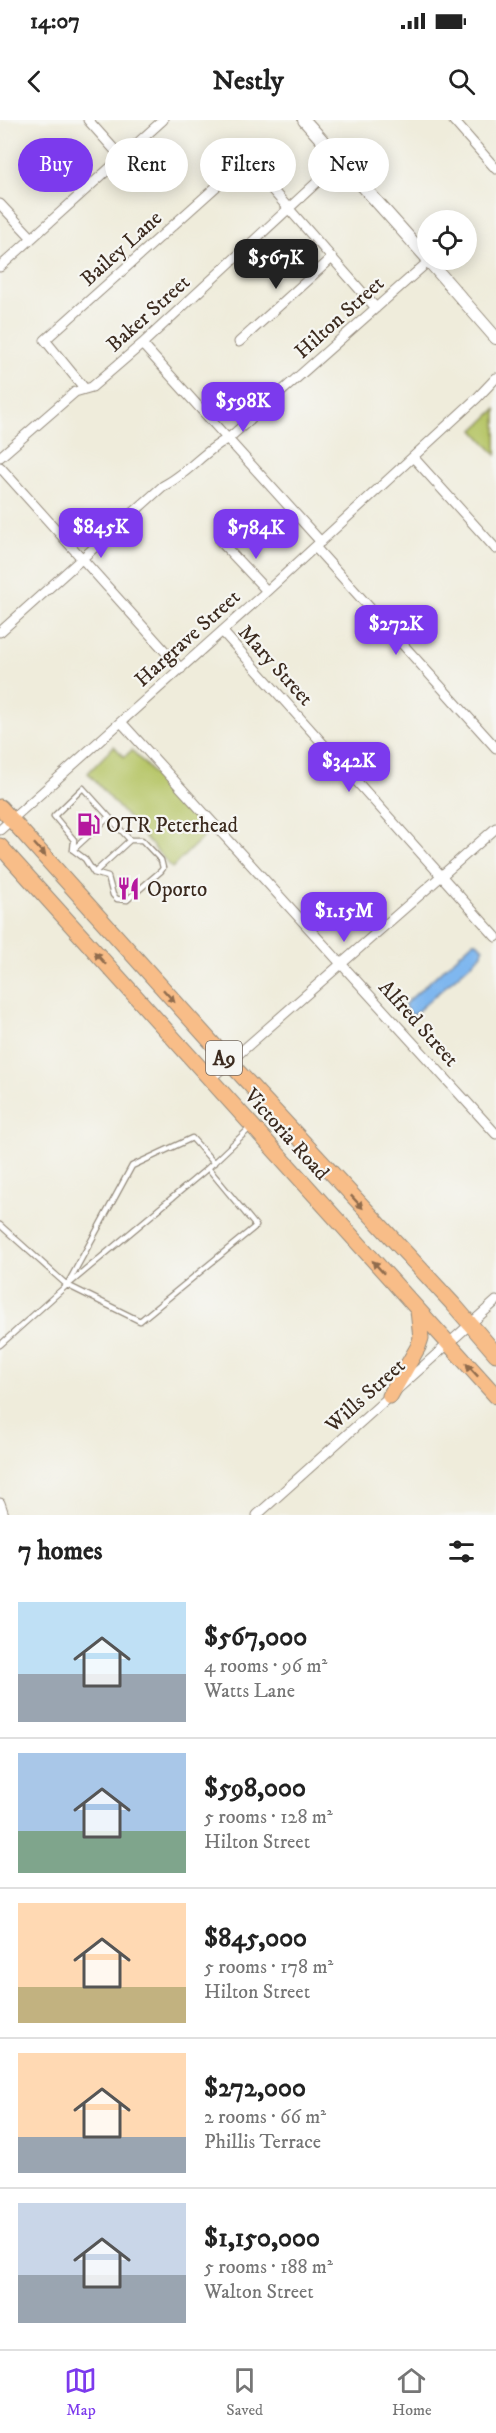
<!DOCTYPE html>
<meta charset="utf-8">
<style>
:root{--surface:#fff;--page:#f6f6f6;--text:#222;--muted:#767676;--line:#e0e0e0;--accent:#7c3aed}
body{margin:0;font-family:"IM FELL DW Pica",serif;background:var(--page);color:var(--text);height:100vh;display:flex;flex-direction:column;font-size:22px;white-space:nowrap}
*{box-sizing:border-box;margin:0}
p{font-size:20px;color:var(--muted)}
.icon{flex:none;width:33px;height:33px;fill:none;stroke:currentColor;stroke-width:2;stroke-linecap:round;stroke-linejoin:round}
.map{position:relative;height:1395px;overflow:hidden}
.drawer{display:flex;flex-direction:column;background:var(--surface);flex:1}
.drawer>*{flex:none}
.top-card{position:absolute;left:18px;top:18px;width:460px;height:54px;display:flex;gap:12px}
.fabs{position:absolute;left:417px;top:90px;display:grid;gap:12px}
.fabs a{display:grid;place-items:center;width:60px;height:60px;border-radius:50%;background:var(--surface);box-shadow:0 3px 15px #0003;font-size:30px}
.price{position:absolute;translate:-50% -51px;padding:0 14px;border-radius:12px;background:var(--accent);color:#fff;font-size:20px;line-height:39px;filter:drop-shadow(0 2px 3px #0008)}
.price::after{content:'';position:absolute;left:50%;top:36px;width:18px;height:14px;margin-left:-9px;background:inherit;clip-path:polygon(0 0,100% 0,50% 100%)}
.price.selected{background:#222;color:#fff}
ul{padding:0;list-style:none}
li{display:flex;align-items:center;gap:18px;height:150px;padding:0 18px}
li+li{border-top:2px solid var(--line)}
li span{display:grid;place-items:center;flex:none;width:168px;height:120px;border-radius:0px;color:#555}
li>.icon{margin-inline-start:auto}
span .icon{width:72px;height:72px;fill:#fffc;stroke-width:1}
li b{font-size:26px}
h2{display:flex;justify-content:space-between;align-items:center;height:72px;padding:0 18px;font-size:26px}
.chip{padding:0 21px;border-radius:27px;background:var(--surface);box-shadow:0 3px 15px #0003;font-size:21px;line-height:54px}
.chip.selected{background:var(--accent);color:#fff}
.status{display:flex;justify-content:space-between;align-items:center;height:42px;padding:0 30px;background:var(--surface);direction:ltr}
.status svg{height:16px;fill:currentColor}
header{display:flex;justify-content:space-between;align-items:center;height:78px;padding:0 18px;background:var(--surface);font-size:27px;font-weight:700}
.menu{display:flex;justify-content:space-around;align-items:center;height:84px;border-top:2px solid var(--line);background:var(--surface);font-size:16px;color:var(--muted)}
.menu a{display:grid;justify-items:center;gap:3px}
.menu .selected{color:var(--accent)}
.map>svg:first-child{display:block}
.green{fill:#b7c669;stroke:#797844;stroke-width:1.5}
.water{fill:#7fb7ef;stroke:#5d7086;stroke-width:1.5}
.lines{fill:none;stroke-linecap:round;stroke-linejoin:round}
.service-casing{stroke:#958b7c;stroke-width:7}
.minor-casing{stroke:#958b7c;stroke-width:11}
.tertiary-casing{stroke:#958b7c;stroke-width:14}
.trunk-casing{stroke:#958b7c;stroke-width:17}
.service{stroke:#fff;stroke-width:4.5}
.minor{stroke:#fff;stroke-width:9}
.tertiary{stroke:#fff;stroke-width:12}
.trunk{stroke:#f8bd88;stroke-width:15}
.oneway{fill:#906c4e}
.labels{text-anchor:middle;stroke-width:4.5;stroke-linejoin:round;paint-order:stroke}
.shield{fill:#f6f6f2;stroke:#73675e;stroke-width:1.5}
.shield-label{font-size:20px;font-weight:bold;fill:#3b2a1e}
.street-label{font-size:21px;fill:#3b2a1e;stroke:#f6f6f2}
.poi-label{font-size:21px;fill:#3b2a1e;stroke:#f6f6f2;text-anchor:start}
</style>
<div class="status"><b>14:07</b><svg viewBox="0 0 49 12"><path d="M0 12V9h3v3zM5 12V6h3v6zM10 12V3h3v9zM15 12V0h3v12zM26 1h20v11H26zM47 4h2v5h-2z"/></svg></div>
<header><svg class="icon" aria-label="back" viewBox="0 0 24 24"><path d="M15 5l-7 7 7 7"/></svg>Nestly<svg class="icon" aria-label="search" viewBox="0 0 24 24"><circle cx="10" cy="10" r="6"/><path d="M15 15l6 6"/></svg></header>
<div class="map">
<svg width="496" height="1395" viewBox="0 0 496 1395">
<rect width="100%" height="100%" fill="#f6f6f2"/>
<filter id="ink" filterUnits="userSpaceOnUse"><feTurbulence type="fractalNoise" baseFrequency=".0167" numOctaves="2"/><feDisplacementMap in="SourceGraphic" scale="12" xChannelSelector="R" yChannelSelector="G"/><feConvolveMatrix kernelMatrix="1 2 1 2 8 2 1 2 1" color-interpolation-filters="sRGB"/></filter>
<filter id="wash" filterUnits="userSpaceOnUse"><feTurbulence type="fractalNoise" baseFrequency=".008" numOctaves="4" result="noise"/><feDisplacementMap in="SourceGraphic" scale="24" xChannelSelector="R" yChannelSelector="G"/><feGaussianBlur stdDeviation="1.35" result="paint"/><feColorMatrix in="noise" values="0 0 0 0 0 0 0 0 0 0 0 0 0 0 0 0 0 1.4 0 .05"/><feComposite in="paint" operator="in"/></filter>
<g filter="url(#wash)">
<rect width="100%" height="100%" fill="#efecdb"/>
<path class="green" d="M496,289V335L474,310Z
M114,626L124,637L132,630L207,713L172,748L88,653Z"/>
<path class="water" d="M473,822H477L483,828L482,834L413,895L409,893L404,885Z"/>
</g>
<g filter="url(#ink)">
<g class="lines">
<defs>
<path id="service" d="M75,728L109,697
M73,730L74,720L54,696L83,668L130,720L94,753
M73,730L85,739L94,753
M94,753L108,757L113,775L117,779L127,780L161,751L163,748L161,740L142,720H130
M0,1105L67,1165
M69,1164L208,1048
M67,1165L132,1046L192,1018L214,1043
M0,1225L67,1165L140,1201L256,1106L208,1048L250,1008"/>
<path id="minor" d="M88,0L121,37
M453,0L496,49
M0,84L32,118
M0,147L163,0
M239,222L332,138
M142,224L321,422
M85,269L45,220L246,40L376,188
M0,337L75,272L92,267L142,224L340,41
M413,337L496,429
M0,347L181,549
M235,408L220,421L267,471
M315,427L496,628
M222,511L496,817
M0,512L163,366C188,354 204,330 229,318L429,141
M121,602L496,1014
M0,710L267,471L477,278L496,258
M210,959L496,708
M0,1383L4,1395
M257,1395L496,1181"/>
<path id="tertiary" d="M304,0L428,139
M428,140L496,218"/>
<path id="trunk" d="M0,687L230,943L453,1184L496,1234
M0,726L496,1276
M390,1276L418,1227L421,1218L418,1190"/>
</defs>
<use href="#service" class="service-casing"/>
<use href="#minor" class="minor-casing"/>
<use href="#tertiary" class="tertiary-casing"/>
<use href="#trunk" class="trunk-casing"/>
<use href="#service" class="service"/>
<use href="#minor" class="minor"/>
<use href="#tertiary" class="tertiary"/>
<use href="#trunk" class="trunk"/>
</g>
<defs><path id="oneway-solid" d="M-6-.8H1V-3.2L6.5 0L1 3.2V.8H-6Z" transform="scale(1.5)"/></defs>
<g class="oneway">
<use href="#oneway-solid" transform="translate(40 730) rotate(48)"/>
<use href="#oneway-solid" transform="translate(100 838) rotate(-132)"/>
<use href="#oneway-solid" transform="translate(169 876) rotate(48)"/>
<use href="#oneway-solid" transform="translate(357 1082) rotate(47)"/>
<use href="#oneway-solid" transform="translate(378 1147) rotate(-132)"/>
<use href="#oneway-solid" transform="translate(472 1250) rotate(-133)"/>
</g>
</g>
<defs>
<symbol id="fuel-bare" viewBox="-9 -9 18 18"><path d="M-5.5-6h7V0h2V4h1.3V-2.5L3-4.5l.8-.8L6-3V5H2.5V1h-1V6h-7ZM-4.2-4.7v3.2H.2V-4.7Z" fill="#b5179e" stroke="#f6f6f2" stroke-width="2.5" paint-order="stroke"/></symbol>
<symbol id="restaurant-bare" viewBox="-9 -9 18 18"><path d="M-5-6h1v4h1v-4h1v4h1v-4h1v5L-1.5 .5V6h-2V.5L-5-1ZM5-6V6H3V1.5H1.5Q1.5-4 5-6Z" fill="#b5179e" stroke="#f6f6f2" stroke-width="2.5" paint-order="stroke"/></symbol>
</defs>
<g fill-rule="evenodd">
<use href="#fuel-bare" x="72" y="688" width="33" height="33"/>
<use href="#restaurant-bare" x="112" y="752" width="33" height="33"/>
</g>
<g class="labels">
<rect class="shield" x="206" y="921" width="36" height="34" rx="4.5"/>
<g class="shield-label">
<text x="224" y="945">A9</text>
</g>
<g class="street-label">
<text transform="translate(121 128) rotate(-42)" y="7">Bailey Lane</text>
<text transform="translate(148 193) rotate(-42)" y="7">Baker Street</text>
<text transform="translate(339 197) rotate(-42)" y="7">Hilton Street</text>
<text transform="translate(187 518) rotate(-42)" y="7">Hargrave Street</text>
<text transform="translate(276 545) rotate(48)" y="7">Mary Street</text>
<text transform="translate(419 903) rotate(48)" y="7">Alfred Street</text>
<text transform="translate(287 1014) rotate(48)" y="7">Victoria Road</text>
<text transform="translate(365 1275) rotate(-42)" y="7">Wills Street</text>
</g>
<g class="poi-label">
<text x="106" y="712">OTR Peterhead</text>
<text x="147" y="776">Oporto</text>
</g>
</g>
</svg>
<div class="fabs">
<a><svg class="icon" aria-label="locate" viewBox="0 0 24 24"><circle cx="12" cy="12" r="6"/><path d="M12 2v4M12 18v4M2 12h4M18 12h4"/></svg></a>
</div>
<b class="price selected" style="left:276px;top:170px">$567K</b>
<b class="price" style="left:243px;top:313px">$598K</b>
<b class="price" style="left:101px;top:439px">$845K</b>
<b class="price" style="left:256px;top:440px">$784K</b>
<b class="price" style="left:396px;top:536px">$272K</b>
<b class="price" style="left:349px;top:673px">$342K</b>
<b class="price" style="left:344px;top:823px">$1.15M</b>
<div class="top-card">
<a class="chip selected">Buy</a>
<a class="chip">Rent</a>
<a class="chip">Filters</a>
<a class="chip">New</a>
</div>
</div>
<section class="drawer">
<h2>7 homes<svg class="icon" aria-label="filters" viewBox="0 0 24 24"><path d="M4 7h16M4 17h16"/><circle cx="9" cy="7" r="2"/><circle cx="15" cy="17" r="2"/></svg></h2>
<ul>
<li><span style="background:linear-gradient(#bfe0f5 60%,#9aa5b1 0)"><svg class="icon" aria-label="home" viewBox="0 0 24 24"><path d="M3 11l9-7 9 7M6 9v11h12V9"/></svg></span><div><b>$567,000</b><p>4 rooms · 96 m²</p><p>Watts Lane</p></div></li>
<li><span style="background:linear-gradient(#a9c7e8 65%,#7fa58c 0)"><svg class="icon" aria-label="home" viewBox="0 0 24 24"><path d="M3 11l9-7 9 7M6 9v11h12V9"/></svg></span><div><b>$598,000</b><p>5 rooms · 128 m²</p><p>Hilton Street</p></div></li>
<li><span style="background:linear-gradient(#ffd9b3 70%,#c2b280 0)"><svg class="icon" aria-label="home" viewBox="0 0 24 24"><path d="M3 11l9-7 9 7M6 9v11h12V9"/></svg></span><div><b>$845,000</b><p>5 rooms · 178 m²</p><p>Hilton Street</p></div></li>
<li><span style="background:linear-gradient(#ffd9b3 70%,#9aa5b1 0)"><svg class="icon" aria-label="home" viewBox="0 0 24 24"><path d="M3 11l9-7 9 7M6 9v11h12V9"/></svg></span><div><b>$272,000</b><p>2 rooms · 66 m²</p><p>Phillis Terrace</p></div></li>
<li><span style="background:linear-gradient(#c9d6e8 60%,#9aa5b1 0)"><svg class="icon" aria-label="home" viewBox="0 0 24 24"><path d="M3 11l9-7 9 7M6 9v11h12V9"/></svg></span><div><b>$1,150,000</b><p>5 rooms · 188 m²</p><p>Walton Street</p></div></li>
</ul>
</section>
<nav class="menu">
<a class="selected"><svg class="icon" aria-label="map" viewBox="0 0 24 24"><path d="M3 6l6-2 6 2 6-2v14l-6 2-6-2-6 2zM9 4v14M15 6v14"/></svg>Map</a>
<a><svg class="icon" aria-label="saved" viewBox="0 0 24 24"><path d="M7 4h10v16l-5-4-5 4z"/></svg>Saved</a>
<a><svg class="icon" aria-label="home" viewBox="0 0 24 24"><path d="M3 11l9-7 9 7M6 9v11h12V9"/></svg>Home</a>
</nav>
